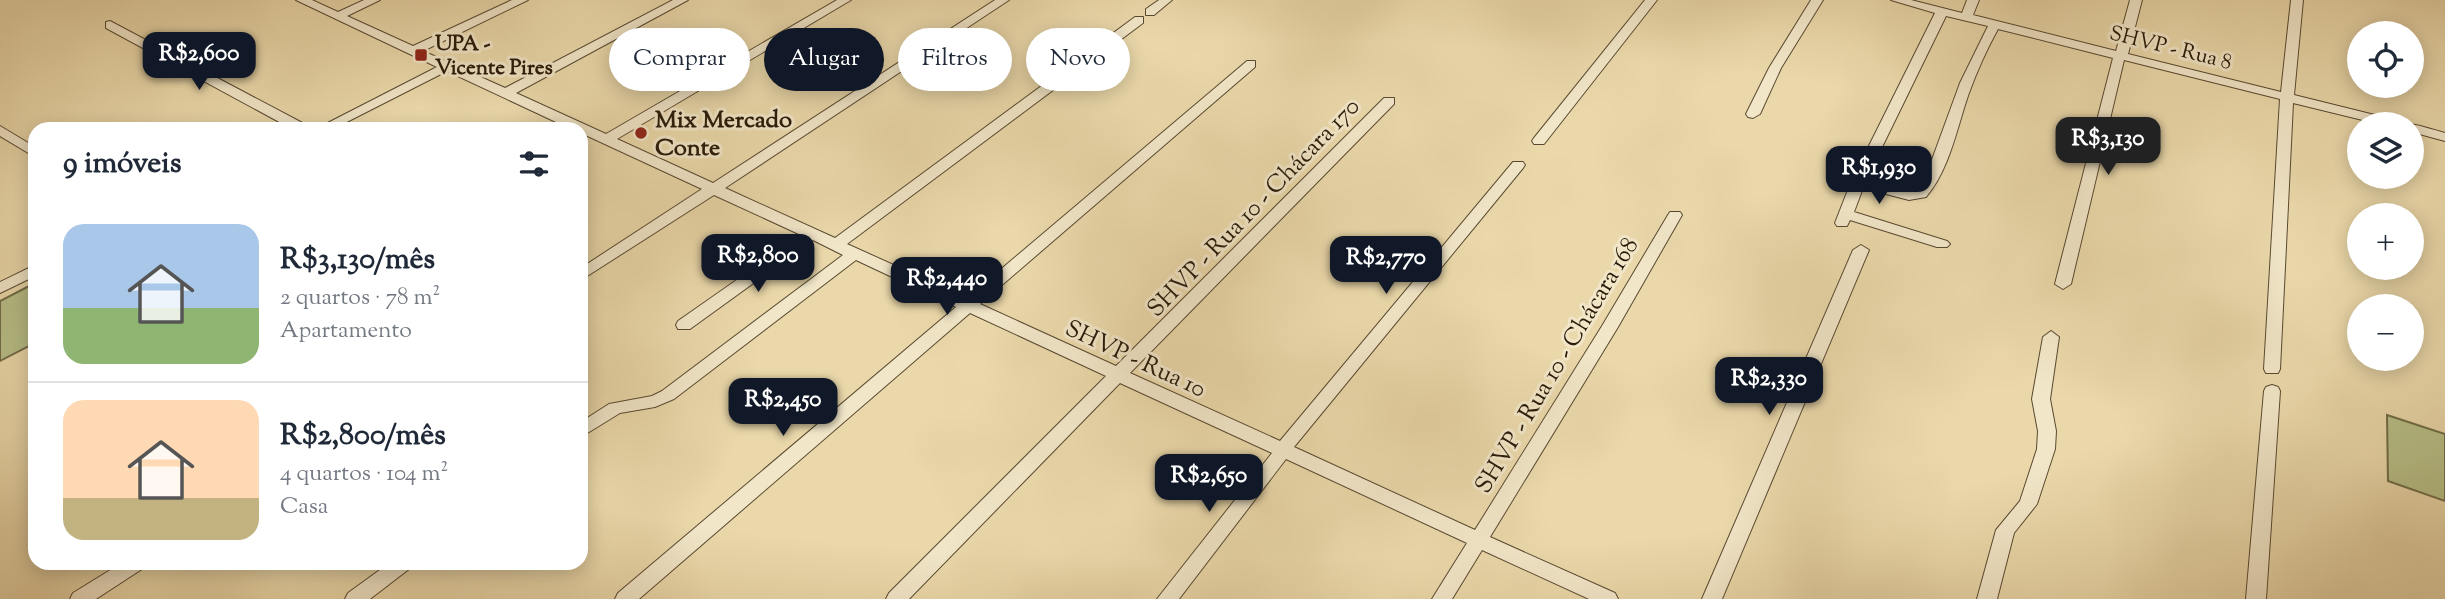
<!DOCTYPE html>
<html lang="pt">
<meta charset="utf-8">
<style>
:root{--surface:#fff;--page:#f6f6f7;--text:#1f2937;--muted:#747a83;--line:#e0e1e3;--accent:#111827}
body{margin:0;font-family:"Sorts Mill Goudy",serif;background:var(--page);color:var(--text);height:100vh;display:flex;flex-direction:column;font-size:26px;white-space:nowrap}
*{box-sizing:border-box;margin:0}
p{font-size:23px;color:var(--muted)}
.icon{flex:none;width:38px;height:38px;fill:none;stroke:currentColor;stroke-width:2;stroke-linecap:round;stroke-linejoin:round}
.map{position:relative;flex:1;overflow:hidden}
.sheet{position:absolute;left:28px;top:122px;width:560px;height:448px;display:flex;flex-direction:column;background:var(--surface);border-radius:21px;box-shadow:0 4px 18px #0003}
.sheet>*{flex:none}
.hud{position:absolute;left:609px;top:28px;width:665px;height:63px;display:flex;gap:14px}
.tools{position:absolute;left:2347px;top:21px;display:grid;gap:14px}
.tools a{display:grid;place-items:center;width:77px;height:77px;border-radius:50%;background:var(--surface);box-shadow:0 4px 18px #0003;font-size:35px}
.price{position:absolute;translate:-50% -60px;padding:0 16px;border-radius:14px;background:var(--accent);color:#fff;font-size:23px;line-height:46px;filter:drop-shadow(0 2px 4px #0008)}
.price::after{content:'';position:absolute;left:50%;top:42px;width:21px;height:16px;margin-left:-10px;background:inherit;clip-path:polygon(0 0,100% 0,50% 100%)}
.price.selected{background:#222;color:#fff}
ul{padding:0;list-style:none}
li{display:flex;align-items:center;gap:21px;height:175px;padding:0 35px}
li+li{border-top:2px solid var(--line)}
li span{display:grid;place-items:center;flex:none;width:196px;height:140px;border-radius:21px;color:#555}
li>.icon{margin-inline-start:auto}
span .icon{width:84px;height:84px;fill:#fffc;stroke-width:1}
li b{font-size:30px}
h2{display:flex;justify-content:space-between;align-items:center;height:84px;padding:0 35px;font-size:30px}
.pill{padding:0 24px;border-radius:32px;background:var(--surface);box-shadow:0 4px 18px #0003;font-size:24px;line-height:63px}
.pill.selected{background:var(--accent);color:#fff}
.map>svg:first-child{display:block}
.green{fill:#b7bf88;stroke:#706c48;stroke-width:2}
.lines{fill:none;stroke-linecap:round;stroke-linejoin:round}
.minor-casing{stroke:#594930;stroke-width:2}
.minor{fill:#f1e6c8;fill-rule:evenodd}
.poi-dot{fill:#8f2418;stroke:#f1e6c8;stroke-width:2.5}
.labels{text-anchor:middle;stroke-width:6;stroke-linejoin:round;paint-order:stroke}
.far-poi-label{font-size:21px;font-weight:bold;fill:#291908;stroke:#f1e6c8;text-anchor:start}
.far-street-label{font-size:21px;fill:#291908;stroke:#f1e6c8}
.poi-label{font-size:24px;font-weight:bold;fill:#291908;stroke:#f1e6c8;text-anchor:start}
.street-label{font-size:24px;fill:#291908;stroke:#f1e6c8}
</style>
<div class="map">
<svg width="2445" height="599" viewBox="0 0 2445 599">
<rect width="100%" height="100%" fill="#ead8aa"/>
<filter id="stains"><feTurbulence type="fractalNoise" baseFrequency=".00286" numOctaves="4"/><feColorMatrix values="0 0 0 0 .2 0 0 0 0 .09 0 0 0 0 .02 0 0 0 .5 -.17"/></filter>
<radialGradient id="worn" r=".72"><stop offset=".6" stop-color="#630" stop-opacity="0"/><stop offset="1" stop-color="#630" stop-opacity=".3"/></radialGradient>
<path class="green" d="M35,283V343L0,361V301Z
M2387,415L2445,434V501L2388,481Z"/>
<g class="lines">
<defs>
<path id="minor" d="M296,0H312L338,12L364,0H380L347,16L413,46L512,0H528L423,51L505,88L673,0H688L516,93L606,134L837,0H851L617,139L713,183L995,0H1009L725,188L835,238L1135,17H1143V23L847,244L967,298L1247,61H1255V67L980,304L1116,366L1384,98H1394V104L1130,373L1280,441L1513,162H1523L1525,165L1523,168L1294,447L1475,530L1602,326L1668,215L1670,212H1680L1682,215L1618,327L1490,537L1615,593L1618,599H1589L1482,550L1452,599H1432L1467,543L1286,459L1179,599H1157L1272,453L1120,383L909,599H886L889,593L1106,376L970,313L639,599H615L618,593L956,307L856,260L674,399L655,407L620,413L581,437V422L609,404L652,396L662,391L843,255L813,240L690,329H678L676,325L678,321L801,235L714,195L581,280V268L702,189L581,133V130H573L447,71L331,130H314L437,67Z
M1159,0H1172L1154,15H1146V9Z
M1645,0H1657L1544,144H1534L1532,141L1534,138Z
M1811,0H1823L1781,68L1760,114L1753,118L1748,117L1746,114L1769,68Z
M1891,0H1911L1962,13L1967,0H1979L1973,15L2116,51L2130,0H2142L2128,54L2281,92L2291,0H2303L2294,95L2399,121L2401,124H2379L2293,103L2280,369L2278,373H2266L2264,369L2280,99L2124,60L2071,284L2063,289L2055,284L2113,58L1998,29C1987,49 1977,71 1969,93C1957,127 1950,169 1926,197L1909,200L1863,188L1854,212L1947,241L1950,244L1947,247H1937L1850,220L1847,226H1837L1835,223L1851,182L1935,13ZM1946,16L1988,26L1960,83L1926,176L1915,191L1866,180Z
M110,21L310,127L311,130H294L106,28V22Z
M2411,124C2422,126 2434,130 2445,133V141L2412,132Z
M0,126L35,147V157L0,136Z
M1861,245L1869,250L1722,599H1702L1853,250Z
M35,265V276L0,293V282Z
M2051,331L2059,337L2050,399L2056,431L2055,449L2037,504L2014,533L1997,599H1977L1996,530L2020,501L2037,449L2038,431L2032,399L2043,337Z
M2272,385L2278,387L2280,391L2266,599H2246L2264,391L2266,387Z
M120,564H145L142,569L96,599H70L73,593Z
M388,564H412L409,569L370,599H345L348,593Z"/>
</defs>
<use href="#minor" class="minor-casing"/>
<use href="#minor" class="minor"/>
</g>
<g class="poi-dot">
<rect x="414" y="48" width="14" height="14" rx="3.5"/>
<circle cx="641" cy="133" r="7"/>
</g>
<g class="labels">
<g class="far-poi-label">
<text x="435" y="50">UPA -<tspan x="435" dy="24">Vicente Pires</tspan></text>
</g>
<g class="far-street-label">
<text transform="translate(2171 47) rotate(14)" y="7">SHVP - Rua 8</text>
</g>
<g class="poi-label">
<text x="655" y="127">Mix Mercado<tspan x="655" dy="28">Conte</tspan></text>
</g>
<g class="street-label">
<text transform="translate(1253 207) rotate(-46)" y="8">SHVP - Rua 10 - Chácara 170</text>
<text transform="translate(1136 358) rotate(25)" y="8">SHVP - Rua 10</text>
<text transform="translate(1556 365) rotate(-59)" y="8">SHVP - Rua 10 - Chácara 168</text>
</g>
</g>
<rect width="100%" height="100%" filter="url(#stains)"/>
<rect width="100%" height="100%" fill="url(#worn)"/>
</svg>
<div class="tools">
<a><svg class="icon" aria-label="locate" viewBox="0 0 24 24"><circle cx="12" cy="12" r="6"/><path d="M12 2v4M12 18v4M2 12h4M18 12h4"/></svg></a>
<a><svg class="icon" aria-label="layers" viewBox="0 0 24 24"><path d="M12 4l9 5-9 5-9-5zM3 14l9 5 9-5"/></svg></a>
<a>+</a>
<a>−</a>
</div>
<b class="price" style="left:199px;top:92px">R$2,600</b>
<b class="price selected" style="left:2108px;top:177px">R$3,130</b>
<b class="price" style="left:1879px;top:206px">R$1,930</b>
<b class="price" style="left:758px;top:294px">R$2,800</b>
<b class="price" style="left:1386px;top:296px">R$2,770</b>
<b class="price" style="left:947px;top:317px">R$2,440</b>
<b class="price" style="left:1769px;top:417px">R$2,330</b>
<b class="price" style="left:783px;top:438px">R$2,450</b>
<b class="price" style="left:1209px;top:514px">R$2,650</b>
<div class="hud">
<a class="pill">Comprar</a>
<a class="pill selected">Alugar</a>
<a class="pill">Filtros</a>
<a class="pill">Novo</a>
</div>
<section class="sheet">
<h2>9 imóveis<svg class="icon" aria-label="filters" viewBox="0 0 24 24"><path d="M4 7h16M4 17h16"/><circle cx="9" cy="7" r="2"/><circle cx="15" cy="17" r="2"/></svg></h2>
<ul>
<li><span style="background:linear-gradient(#a9c7e8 60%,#8fb573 0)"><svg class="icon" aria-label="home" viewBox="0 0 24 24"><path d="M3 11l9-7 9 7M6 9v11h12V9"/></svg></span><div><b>R$3,130/mês</b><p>2 quartos · 78 m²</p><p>Apartamento</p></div></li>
<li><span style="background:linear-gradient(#ffd9b3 70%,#c2b280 0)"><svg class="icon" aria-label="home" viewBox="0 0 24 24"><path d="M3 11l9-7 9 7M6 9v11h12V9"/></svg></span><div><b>R$2,800/mês</b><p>4 quartos · 104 m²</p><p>Casa</p></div></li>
</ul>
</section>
</div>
